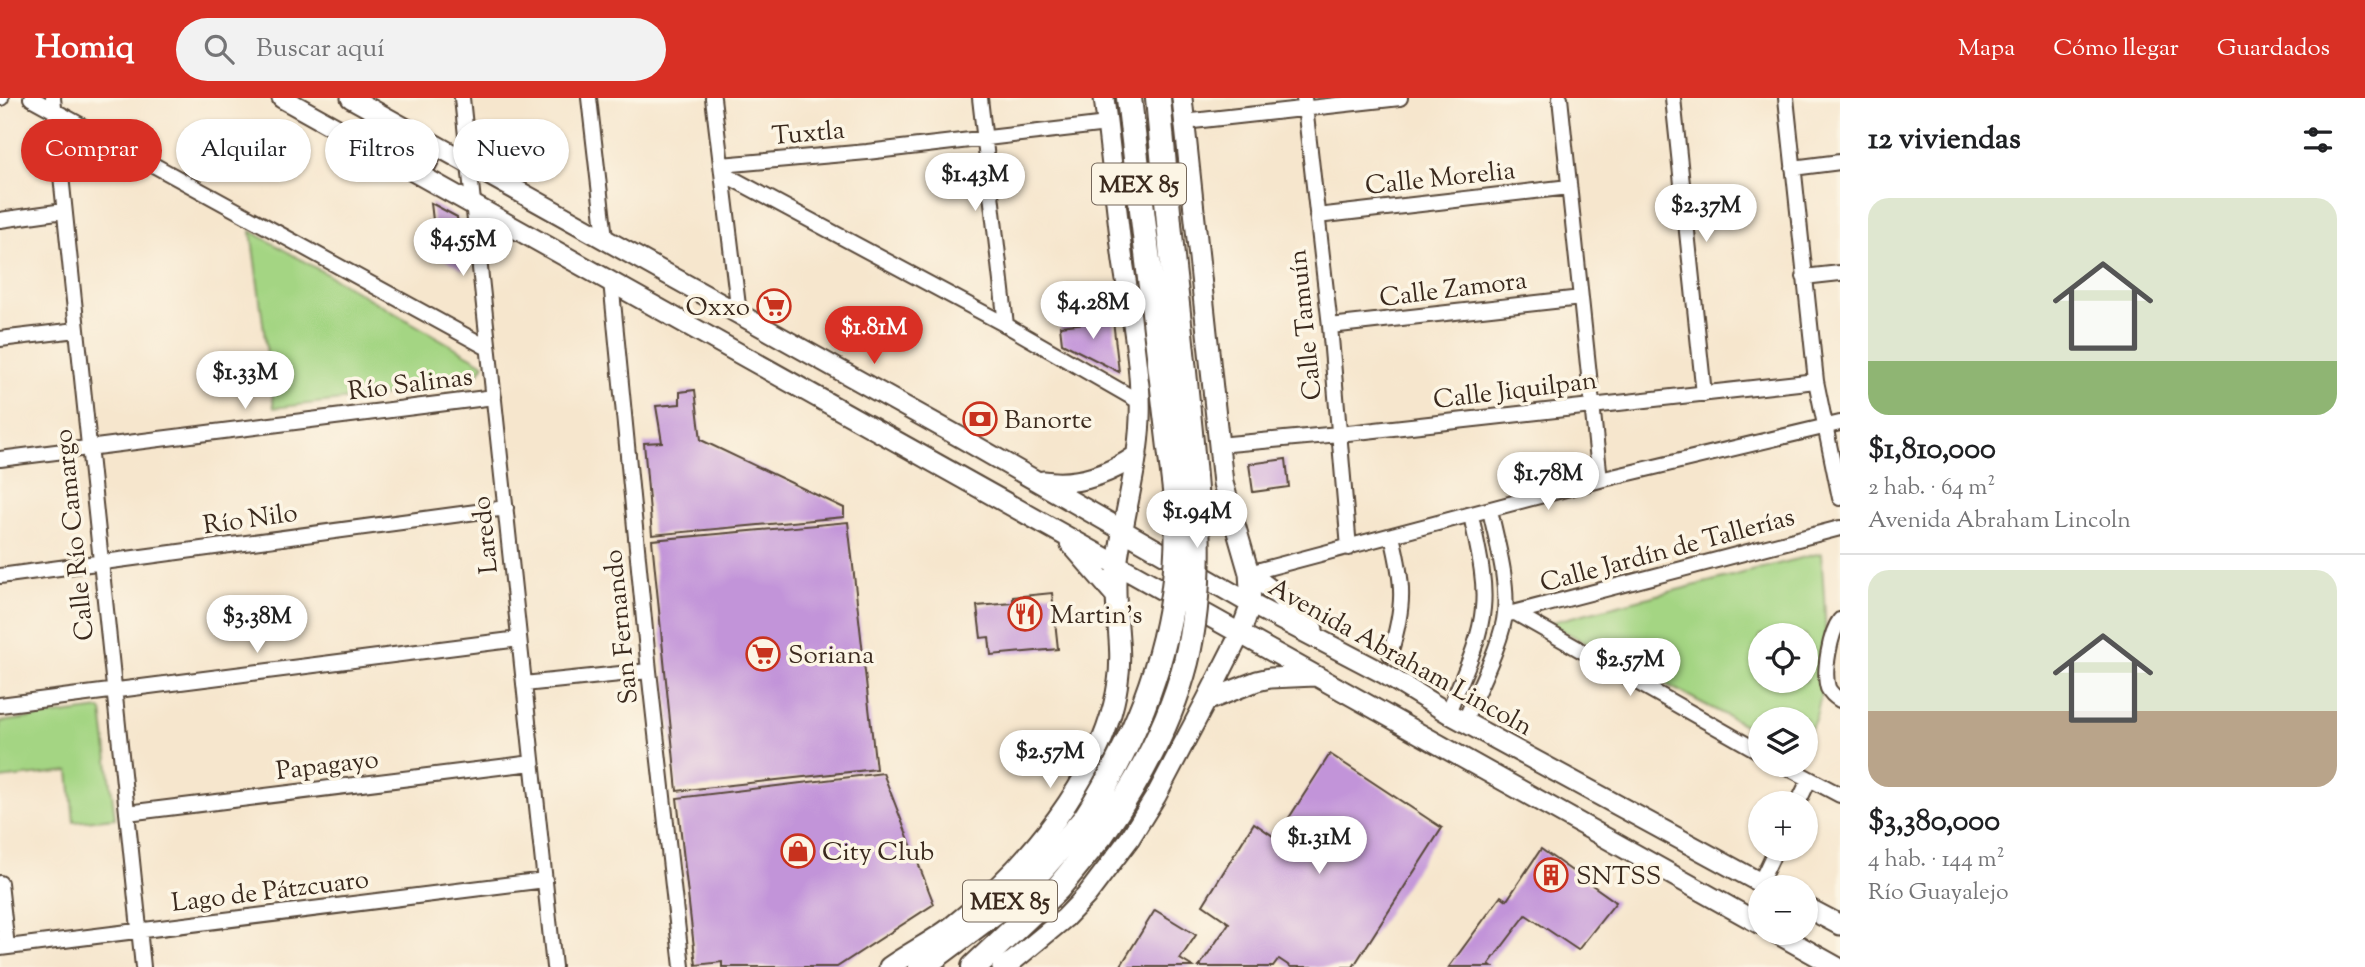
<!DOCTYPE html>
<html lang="es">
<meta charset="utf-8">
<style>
:root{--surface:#fff;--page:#f2f2f2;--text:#202124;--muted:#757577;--line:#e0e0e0;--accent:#d93025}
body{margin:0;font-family:"Sorts Mill Goudy",serif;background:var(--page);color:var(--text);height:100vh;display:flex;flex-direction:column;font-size:26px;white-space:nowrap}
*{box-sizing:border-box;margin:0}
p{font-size:23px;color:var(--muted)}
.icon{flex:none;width:38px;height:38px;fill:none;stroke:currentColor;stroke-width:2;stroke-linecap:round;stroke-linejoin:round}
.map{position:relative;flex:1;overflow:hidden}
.panel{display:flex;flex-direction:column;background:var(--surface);width:525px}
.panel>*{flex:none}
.hud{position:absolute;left:21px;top:21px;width:665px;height:63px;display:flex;gap:14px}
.controls{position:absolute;left:1748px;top:525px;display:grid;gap:14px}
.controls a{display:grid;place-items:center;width:70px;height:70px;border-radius:50%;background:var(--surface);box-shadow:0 2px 5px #0004;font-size:35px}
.price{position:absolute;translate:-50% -60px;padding:0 16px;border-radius:24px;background:#fff;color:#222;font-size:23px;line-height:46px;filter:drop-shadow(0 2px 4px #0008)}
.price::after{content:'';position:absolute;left:50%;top:42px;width:21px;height:16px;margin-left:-10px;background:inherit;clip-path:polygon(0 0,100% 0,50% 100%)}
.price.on{background:var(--accent);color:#fff}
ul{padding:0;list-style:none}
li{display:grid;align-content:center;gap:14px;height:371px;padding:0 28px}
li+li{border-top:2px solid var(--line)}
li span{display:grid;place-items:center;height:217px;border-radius:21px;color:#555}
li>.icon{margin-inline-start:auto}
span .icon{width:126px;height:126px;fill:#fffc;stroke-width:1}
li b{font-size:30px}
h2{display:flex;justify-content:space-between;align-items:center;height:84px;padding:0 28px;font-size:30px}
.tag{padding:0 24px;border-radius:32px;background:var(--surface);box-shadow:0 2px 5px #0004;font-size:24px;line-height:63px}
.tag.on{background:var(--accent);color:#fff}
header{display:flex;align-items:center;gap:42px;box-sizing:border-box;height:98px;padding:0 35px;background:var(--accent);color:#fff}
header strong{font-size:33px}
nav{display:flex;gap:38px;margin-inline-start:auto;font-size:24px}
.search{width:490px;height:63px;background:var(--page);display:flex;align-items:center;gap:18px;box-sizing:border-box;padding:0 24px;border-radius:38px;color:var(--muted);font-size:26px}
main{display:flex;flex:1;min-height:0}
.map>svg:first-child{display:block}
.green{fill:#a4d583;stroke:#708050;stroke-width:2;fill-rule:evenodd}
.building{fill:#c294d9}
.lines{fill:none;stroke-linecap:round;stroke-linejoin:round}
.street-casing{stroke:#574638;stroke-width:18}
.secondary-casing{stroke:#574638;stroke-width:23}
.highway-casing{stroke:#574638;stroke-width:28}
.street{stroke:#fff;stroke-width:14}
.secondary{stroke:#fff;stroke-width:19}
.highway{stroke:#fff;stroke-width:24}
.highway-bridge-casing{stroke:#574638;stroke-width:28;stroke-linecap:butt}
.highway-bridge{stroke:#fff;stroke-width:24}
.labels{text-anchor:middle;stroke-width:7;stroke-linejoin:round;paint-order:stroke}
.shield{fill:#fcf5e5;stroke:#75675a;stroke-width:2}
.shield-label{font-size:24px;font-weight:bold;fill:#3b2a1e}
.street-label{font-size:26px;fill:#3b2a1e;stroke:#fcf5e5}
.poi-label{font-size:26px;fill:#3b2a1e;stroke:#fcf5e5;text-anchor:start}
</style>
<header>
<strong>Homiq</strong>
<div class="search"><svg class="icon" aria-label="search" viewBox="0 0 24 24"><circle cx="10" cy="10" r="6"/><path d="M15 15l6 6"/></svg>Buscar aquí</div>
<nav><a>Mapa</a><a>Cómo llegar</a><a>Guardados</a></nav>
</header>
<main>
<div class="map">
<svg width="1840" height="869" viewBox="0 0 1840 869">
<rect width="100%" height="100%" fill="#fcf5e5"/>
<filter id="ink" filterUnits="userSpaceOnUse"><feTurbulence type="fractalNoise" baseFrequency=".0143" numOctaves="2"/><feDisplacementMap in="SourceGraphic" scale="14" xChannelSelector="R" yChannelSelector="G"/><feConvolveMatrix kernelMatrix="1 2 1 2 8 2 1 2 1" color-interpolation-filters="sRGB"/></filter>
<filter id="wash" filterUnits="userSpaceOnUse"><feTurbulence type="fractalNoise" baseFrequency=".00686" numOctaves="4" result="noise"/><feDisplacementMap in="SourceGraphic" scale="28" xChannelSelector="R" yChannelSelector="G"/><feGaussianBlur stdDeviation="1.57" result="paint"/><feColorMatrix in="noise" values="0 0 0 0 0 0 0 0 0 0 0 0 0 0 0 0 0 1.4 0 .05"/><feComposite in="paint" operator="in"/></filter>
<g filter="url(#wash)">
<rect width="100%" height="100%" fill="#f6e6cd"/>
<path class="green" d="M251,133L484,266L471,287L274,310Z
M1821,455C1825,507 1830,564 1817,615C1815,624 1810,632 1806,640V621H1760V635L1548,525ZM1760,537H1806V583H1760Z
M100,611L102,613L115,720L74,724L69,673L0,681V624Z"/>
<g id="blocks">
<path class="building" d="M372,21L442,59L432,78L362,40Z
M431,105L457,119L463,172L437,157Z
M1113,222L1119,274L1062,245L1060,228Z
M695,292L701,342L844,410V419L652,437L644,345L662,344L656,308L680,306V294Z
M1286,361L1289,389L1253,394L1249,366Z
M848,424L876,671L677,693L652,442Z
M1052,495L1058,551L991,557L989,539L981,540L977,508L1013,505V499Z
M1330,656L1442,730L1353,869H1291L1279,861L1273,869H1199L1229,825L1203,807L1254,725L1276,740Z
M883,675L934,806L837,869H722V864L696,867L677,700Z
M1541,751L1616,804L1578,852L1526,817L1489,866L1493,869H1449L1501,798L1507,802Z
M1155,812L1196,837L1180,861L1193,869H1120Z"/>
</g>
</g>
<g filter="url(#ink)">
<use href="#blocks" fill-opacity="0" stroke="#574638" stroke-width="2"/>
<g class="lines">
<defs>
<path id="street" d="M0,0H1
M31,0L488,250
M53,0L143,869
M462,0L554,869
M589,0L605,140
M713,0L739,216
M980,0L1006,227
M1304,0L1330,228L1349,450
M1560,0L1600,382
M1673,0L1704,296
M1786,0L1816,283L1840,400
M1184,24L1400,0
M721,67L867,54L1107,26
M1793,70L1840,64
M722,75L1006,227L1140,304
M1317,118L1569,89
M0,122L64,113
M1804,179L1840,175
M611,183L649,573L682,869
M1330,228L1581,200
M0,241L77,232
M1218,347L1339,336L1816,283
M0,361L494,299
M1249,475L1600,382L1840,325
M0,478L506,410
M1517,516L1760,654
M1505,517L1840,430
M1840,522C1830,535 1823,574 1828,590C1831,596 1835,599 1840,602
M1390,556C1405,507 1404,487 1392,438
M524,586L649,573
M0,607L519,541
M1448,615C1461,581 1480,546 1483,510C1486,480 1477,447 1471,417
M1465,623C1476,594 1503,544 1505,515C1508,481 1497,445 1490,412
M1783,667L1840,697
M1798,705L1809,682
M127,715L532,665
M0,785L7,849
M1760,785L1776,751
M0,850L545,782"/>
<path id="secondary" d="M282,0L1760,826
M351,0L958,338L1251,506L1383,575L1448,615L1768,789
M1043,383C1078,388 1108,377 1137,357
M1070,445L1115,497
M1249,475L1278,497L1313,531
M1206,603L1257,583L1270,580L1315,578
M1806,809L1840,827
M1776,835L1837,869
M889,869C909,855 931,844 951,829C1023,773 1105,678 1118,584C1124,546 1112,507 1117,468C1123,419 1138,371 1140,321C1142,269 1131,215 1123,163C1116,109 1111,54 1104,0
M1002,869L1013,863L1065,820L1086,798L1130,740L1156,698L1206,603L1240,536L1251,506L1249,475L1223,385L1182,0"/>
<path id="highway" d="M1129,0L1149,172
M1158,0L1173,170
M921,869L1008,804L1030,784L1085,721
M974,869L1058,790L1102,736"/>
</defs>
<use href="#street" class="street-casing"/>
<use href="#secondary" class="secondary-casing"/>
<use href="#highway" class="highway-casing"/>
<use href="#street" class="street"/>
<use href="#secondary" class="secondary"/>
<use href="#highway" class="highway"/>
<defs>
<path id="highway-bridge" d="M1085,721C1145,627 1183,521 1177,409L1149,172
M1102,736C1139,683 1170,627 1186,564C1205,485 1197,404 1189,324C1184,273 1179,222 1173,170"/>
</defs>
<use href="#highway-bridge" class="highway-bridge-casing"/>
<use href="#highway-bridge" class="highway-bridge"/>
</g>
</g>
<defs>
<symbol id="supermarket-ring" viewBox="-11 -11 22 22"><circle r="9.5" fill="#fcf5e5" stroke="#c8321e" stroke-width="1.5"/><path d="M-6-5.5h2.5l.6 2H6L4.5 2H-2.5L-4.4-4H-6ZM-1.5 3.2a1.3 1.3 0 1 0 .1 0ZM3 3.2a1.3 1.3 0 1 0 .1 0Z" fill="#c8321e"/></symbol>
<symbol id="bank-ring" viewBox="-11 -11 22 22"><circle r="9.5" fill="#fcf5e5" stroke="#c8321e" stroke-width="1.5"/><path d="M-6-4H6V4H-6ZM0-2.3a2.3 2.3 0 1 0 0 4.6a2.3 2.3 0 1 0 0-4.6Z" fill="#c8321e"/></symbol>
<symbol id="restaurant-ring" viewBox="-11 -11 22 22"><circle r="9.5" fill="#fcf5e5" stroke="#c8321e" stroke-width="1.5"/><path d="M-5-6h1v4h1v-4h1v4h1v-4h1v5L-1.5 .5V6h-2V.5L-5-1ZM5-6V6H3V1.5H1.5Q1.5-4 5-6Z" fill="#c8321e"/></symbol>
<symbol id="shop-ring" viewBox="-11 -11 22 22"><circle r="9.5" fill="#fcf5e5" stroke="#c8321e" stroke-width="1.5"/><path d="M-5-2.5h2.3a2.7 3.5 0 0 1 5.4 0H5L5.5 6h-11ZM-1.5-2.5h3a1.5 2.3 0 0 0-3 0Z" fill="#c8321e"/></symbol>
<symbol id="building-ring" viewBox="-11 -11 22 22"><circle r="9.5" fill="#fcf5e5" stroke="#c8321e" stroke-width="1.5"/><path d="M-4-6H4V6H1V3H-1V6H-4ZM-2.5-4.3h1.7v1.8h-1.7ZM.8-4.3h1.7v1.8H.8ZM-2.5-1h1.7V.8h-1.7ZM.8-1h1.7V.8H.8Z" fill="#c8321e"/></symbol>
</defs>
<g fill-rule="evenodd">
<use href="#supermarket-ring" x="755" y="189" width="38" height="38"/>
<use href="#bank-ring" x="961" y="302" width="38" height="38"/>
<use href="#restaurant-ring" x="1006" y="497" width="38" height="38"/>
<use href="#supermarket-ring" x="744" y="537" width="38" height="38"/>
<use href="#shop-ring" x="779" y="734" width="38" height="38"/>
<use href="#building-ring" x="1532" y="758" width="38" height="38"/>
</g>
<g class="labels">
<g class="shield">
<rect x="1092" y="65.5" width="94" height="41" rx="5"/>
<rect x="963" y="782.5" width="94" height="41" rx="5"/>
</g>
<g class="shield-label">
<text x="1139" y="94">MEX 85</text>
<text x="1010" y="811">MEX 85</text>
</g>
<g class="street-label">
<text transform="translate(808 34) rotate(-5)" y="9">Tuxtla</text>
<text transform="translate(1440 79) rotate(-6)" y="9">Calle Morelia</text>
<text transform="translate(1453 190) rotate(-7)" y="9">Calle Zamora</text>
<text transform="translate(1304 227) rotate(-96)" y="9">Calle Tamuín</text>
<text transform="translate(410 285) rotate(-7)" y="9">Río Salinas</text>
<text transform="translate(1515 291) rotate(-7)" y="9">Calle Jiquilpan</text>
<text transform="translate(250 420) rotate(-8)" y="9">Río Nilo</text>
<text transform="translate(73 437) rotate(-96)" y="9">Calle Río Camargo</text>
<text transform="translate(484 437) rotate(-96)" y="9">Laredo</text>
<text transform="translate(1667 451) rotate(-15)" y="9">Calle Jardín de Tallerías</text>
<text transform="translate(620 529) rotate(-96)" y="9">San Fernando</text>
<text transform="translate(1401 558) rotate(29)" y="9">Avenida Abraham Lincoln</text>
<text transform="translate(327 666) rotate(-7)" y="9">Papagayo</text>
<text transform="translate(270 792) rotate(-7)" y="9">Lago de Pátzcuaro</text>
</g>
<g class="poi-label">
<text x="750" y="217" text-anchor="end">Oxxo</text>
<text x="1004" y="330">Banorte</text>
<text x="1050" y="525">Martin's</text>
<text x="788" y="565">Soriana</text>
<text x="822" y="762">City Club</text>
<text x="1576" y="786">SNTSS</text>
</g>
</g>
</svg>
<div class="controls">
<a><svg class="icon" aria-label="locate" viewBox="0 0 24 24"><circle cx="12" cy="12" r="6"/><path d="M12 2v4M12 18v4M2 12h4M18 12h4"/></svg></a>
<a><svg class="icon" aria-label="layers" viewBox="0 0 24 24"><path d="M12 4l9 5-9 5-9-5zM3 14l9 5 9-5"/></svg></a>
<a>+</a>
<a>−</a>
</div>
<b class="price" style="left:975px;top:115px">$1.43M</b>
<b class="price" style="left:1706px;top:146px">$2.37M</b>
<b class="price" style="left:463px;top:180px">$4.55M</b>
<b class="price" style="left:1093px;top:243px">$4.28M</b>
<b class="price on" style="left:874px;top:268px">$1.81M</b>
<b class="price" style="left:245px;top:313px">$1.33M</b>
<b class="price" style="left:1548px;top:414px">$1.78M</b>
<b class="price" style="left:1197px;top:452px">$1.94M</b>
<b class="price" style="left:257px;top:557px">$3.38M</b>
<b class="price" style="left:1630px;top:600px">$2.57M</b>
<b class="price" style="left:1050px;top:692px">$2.57M</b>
<b class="price" style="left:1319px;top:778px">$1.31M</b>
<div class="hud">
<a class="tag on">Comprar</a>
<a class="tag">Alquilar</a>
<a class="tag">Filtros</a>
<a class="tag">Nuevo</a>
</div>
</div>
<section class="panel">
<h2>12 viviendas<svg class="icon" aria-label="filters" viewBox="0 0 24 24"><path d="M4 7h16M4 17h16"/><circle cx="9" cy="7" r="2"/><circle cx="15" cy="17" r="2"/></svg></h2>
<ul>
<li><span style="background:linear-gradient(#dfe7d0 75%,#8fb573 0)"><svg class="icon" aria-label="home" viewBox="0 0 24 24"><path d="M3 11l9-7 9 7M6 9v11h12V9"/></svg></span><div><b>$1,810,000</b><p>2 hab. · 64 m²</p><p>Avenida Abraham Lincoln</p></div></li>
<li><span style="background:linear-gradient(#dfe7d0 65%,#b9a48a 0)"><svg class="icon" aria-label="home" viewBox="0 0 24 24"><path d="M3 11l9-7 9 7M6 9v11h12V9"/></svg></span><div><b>$3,380,000</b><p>4 hab. · 144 m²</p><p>Río Guayalejo</p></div></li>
</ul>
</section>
</main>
